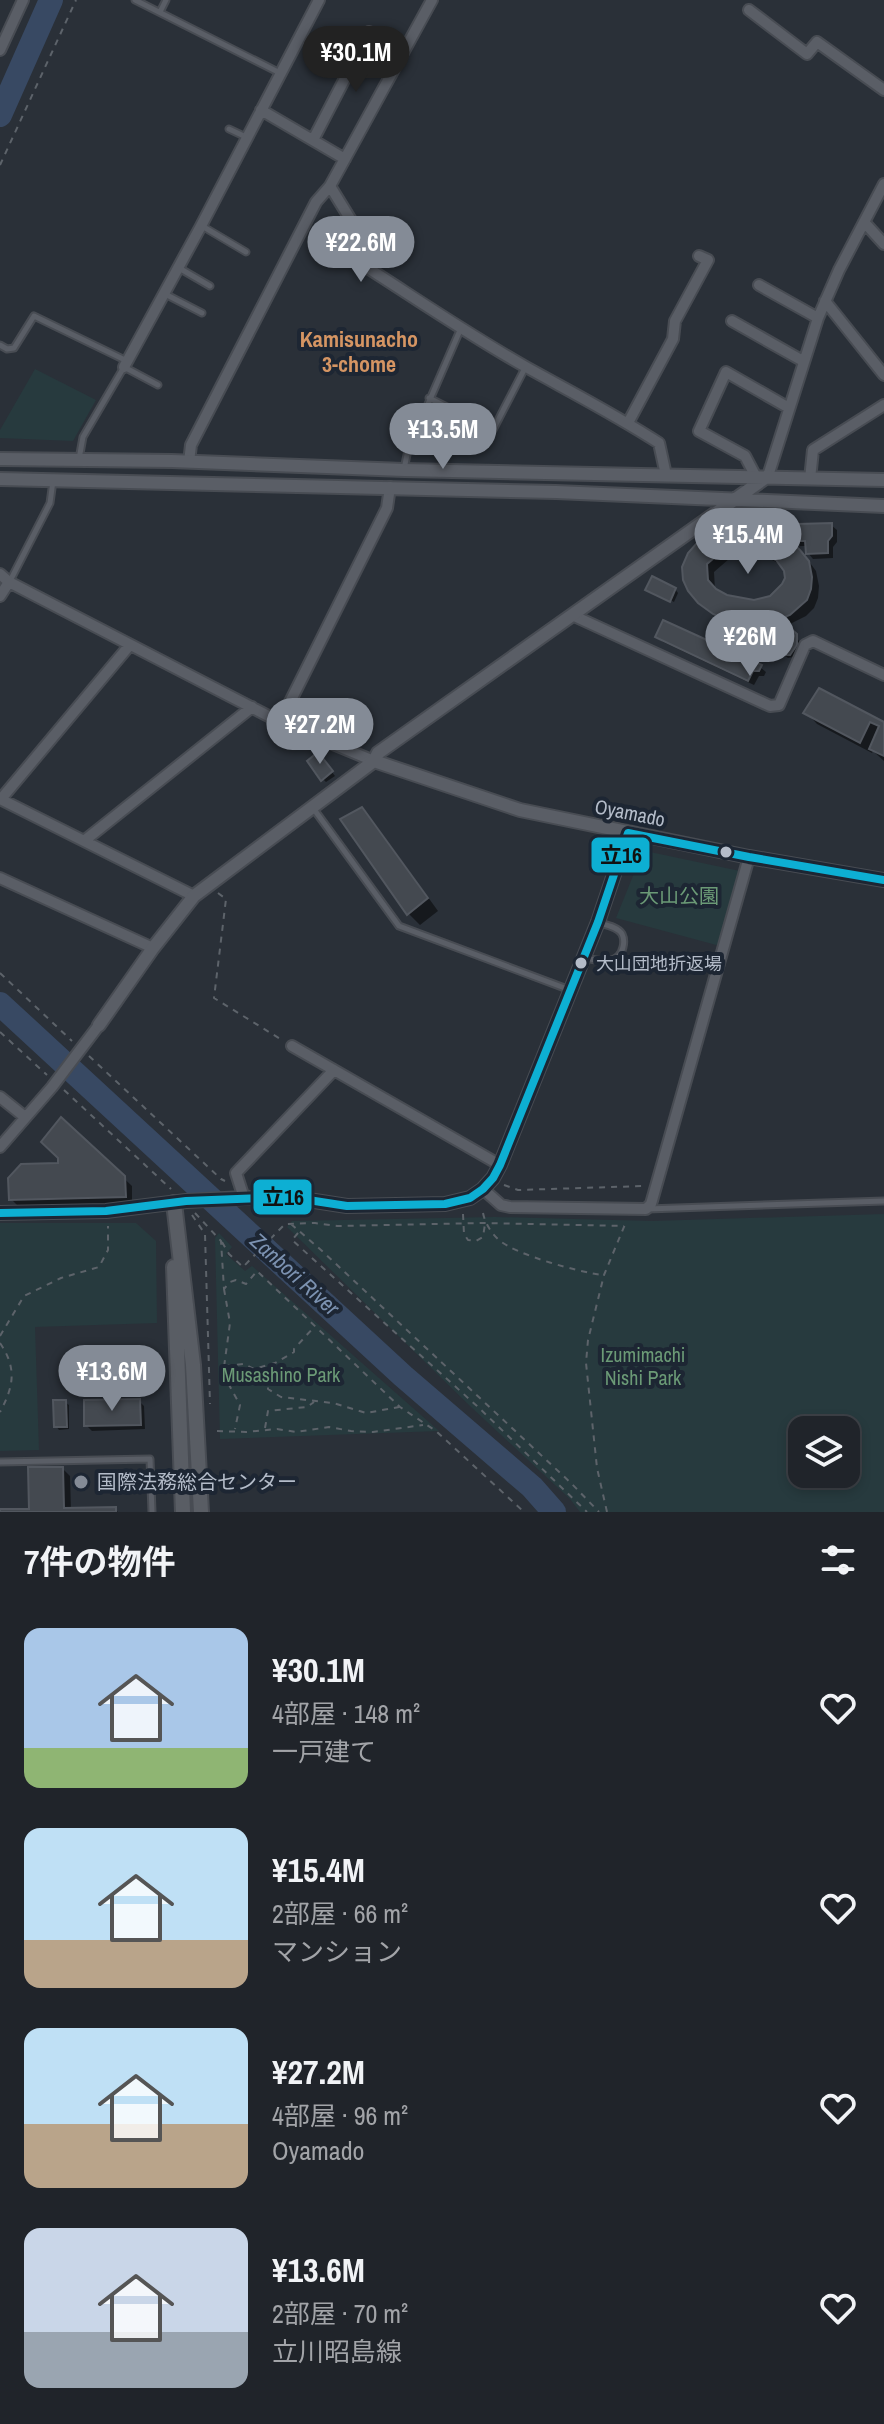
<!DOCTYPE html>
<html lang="ja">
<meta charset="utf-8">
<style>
:root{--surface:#20242a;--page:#282c32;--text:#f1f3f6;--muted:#a2a4a8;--line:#3d4147;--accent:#848b96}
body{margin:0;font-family:"Archivo Narrow","Noto Sans JP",sans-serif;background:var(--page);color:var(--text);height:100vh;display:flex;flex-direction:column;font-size:30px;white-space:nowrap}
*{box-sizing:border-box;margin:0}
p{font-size:26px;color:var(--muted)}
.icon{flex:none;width:44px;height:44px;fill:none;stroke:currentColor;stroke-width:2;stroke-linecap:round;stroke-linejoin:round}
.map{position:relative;height:1512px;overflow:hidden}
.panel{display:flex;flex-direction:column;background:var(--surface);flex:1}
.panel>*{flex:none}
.controls{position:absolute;left:788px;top:1416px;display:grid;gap:16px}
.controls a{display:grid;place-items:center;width:72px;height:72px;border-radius:16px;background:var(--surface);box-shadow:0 4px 12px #0003,0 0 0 2px var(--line);font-size:40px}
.price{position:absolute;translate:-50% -68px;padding:0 18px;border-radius:28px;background:var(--accent);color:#fff;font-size:26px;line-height:52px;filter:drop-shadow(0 2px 4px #0008)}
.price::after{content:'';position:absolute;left:50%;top:48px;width:24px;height:18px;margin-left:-12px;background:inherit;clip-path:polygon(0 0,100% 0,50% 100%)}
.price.active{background:#222;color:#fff}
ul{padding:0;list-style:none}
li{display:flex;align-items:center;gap:24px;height:200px;padding:0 24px}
li span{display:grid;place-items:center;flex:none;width:224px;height:160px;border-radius:16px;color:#555}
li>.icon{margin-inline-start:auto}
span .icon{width:96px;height:96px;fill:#fffc;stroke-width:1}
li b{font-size:34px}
h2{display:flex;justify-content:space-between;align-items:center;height:96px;padding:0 24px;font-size:34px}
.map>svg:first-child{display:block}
.green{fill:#273a3e;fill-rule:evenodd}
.shadow{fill:#0007;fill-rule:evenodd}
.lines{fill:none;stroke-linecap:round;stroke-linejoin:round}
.river{stroke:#384963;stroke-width:24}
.building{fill:#444950;stroke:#52575f;stroke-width:2;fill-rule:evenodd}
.service-casing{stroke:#484c53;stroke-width:9}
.minor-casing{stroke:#484c53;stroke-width:14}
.tertiary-casing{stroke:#484c53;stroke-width:16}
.secondary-casing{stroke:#484c53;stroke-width:18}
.path{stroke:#5d636a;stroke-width:2;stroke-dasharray:6 6;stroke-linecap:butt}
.service{stroke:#5a5e66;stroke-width:5}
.minor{stroke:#5a5e66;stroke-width:10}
.tertiary{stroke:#5a5e66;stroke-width:12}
.secondary{stroke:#595d64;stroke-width:14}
.bus-1-casing{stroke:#1d2633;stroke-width:14}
.bus-1{stroke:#0dafd3;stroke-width:8}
.bus-dot{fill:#b4bcc9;stroke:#1d2633;stroke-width:3}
.poi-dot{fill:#848b96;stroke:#1d2633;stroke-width:3}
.labels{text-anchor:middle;stroke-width:8;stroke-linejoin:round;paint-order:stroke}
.bus-label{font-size:18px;fill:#b4bcc9;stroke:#1d2633;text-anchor:start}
.street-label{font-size:20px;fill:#b4bcc9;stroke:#1d2633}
.park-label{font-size:20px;fill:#6b9a76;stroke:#1d2633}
.poi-label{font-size:20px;fill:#b4bcc9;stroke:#1d2633;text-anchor:start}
.neighbourhood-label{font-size:22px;font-weight:bold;fill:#d59563;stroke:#1d2633}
.water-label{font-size:22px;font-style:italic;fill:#7c92b1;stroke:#1d2633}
.line-badge{stroke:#1d2633;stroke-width:3}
.pale-badge-label{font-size:22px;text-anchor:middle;font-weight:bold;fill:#111}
</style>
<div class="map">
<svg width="884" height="1512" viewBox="0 0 884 1512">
<rect width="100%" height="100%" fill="#2a3038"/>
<path class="green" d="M35,369L96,400L73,441L0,438V430Z
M650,852L740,871L720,946L616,918L641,856Z
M884,1214V1512H580L570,1499L470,1406L287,1227L292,1221L495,1217L652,1221ZM802,1430H846V1474H802Z
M0,1223H136L156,1241L157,1323L35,1327L39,1450L0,1451Z
M219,1233L232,1247L226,1254L245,1271L252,1266L439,1431L220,1439L215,1238Z"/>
<path class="shadow" d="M831,525L837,530V542L833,547V558L813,559L808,553V546H800L795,540Z
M711,536L808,560L816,571L819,586L818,598L814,608L806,616L780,629L763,631L742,630L723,621L700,602ZM752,556L772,560L782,565L787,579L777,593L763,601L754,602L726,597L715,590L714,572L729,559Z
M649,589H675L678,593L674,602Z
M793,632L801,644L797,653L793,657L788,658L783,654Z
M657,637L760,667L766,672L764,676H759L754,685L663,642Z
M806,712L884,724V761L873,751L872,753L817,724Z
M321,758L335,776L326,782L323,779Z
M361,809L373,821L438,911L420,925L408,913Z
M62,1120L132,1186V1203L19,1207L11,1199L60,1165Z
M139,1401L144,1406L145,1429L92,1431L86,1425Z
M65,1402L69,1405V1429L59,1430L56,1426Z
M63,1469L70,1476L71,1510L115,1509L118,1512H0L31,1511Z"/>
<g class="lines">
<path class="river" d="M0,115L51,0
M0,1004L403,1376L532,1487L554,1512"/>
</g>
<path class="building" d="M832,523V536L828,541V553L806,554L805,541H793L792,528H798V524Z
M745,527L768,530L785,537L800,550L809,561L812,577L811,589L807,600L790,615L772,622L754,625L733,623L713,614L698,603L688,591L683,580L682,567L688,553L697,543L711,534L730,528ZM733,549L754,550L776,560L784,571L785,578L782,584L770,596L754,600L727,595L716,589L708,580L707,564L721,552Z
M652,576L676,588L670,602L645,590Z
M663,620L762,665L759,671H753L748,681L655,637Z
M790,628L797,634V645L790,655H783L777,651L775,645L777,637Z
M819,688L884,722V756L869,749L879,726L870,722L860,743L803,713Z
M318,752L333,771L321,781L307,761Z
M362,807L428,898L407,915L340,819Z
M61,1117L125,1176L126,1197L9,1200L8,1178L21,1164L58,1163V1158L41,1142Z
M140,1399L141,1425L84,1426V1400Z
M53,1400H66L67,1427H54Z
M28,1467H63L64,1508L116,1507V1512H0V1509H29Z"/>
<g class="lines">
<defs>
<path id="service" d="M135,0L280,73
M160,12L166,0
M229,129L246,137
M202,226L246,252
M179,268L210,286
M165,294L202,313
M0,345L7,349L14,348L34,316L127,361
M429,398L493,430L525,368
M79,459L83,437L124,367L158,385
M404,469L408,450L461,328
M10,581L50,503L53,481
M313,808L399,926L570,990
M585,958C600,961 619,966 623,947C624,943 624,938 622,934C618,927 606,925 599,923
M647,1209L884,1201
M0,1462L150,1459L152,1512"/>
<path id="minor" d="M749,10L807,54L817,42L884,90
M0,50L23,0
M341,50L356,58
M261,110L345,159
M313,140L369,32
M330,186L365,243L360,263C415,298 469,335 526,367C571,392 616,415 659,443L666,475
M864,222L884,244
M759,285L818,318
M825,301L884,375
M732,321L803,361
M124,367L201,226L319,0
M628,423L673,339L675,321L708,260L699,256
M189,462L191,445L316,202L330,186L432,0
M768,476L818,318L839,270L884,184
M756,477L745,456L699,431L726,372L789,408
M810,479L813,450L884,405
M0,574L9,582L280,722L374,761
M0,596L9,582
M572,615L770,706L779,705L805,645L813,641L884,675
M280,722L387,508L390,487
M0,799L194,896
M1,799L129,646
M84,841L252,707
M0,878L153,948
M292,1046L500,1165
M0,1097L25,1117
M0,1147L52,1087L99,1025
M483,1189L501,1205L510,1207L646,1209L651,1204L749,857
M244,1198L236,1173L334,1070"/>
<path id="tertiary" d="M0,459L172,461L404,470L884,480
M0,479L556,492L884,506
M374,761L520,810L749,857L884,880
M99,1025L153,948L194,896L374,761L378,753L768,476
M0,1213L106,1211L186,1201L244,1198L289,1197L347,1206L445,1204L470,1198L483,1189L493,1178L500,1165L598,922L628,833"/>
<path id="secondary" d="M174,1203L193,1365L201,1512
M174,1267L183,1512"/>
</defs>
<use href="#service" class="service-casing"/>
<use href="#minor" class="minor-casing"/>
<use href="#tertiary" class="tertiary-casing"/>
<use href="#secondary" class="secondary-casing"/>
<path class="path" d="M0,165L76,0
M218,893L226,899L214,998L282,1040
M0,973L72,1041
M0,1032L47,1075
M89,1056L221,1179L225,1181
M64,1090L171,1189
M504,1185L518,1190L644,1186
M195,1213L221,1241L224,1289L230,1282L236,1280L246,1284L257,1271L400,1407L436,1431L524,1512
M483,1213C485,1223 491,1233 499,1240C516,1255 579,1272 602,1275
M463,1214L464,1234L468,1240L476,1241L483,1237L485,1224
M192,1215L205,1234L210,1404
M291,1224L321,1250L571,1483L599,1512
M298,1233L292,1240L477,1406L587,1512
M222,1242L229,1254L243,1267L285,1224L315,1223L337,1226L485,1223L624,1226
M224,1289L230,1323L224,1367L228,1383L240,1405L235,1429
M0,1336L24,1296L61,1278L99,1267L108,1250V1226
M0,1343C17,1368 14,1386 0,1412
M275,1363L271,1369L289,1371V1380L268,1383V1389L281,1397L333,1403L366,1413L399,1407
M225,1366L244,1364L254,1369L275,1363L294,1352V1349L315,1326
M265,1428L268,1411L307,1407L314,1402
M217,1431L246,1432L277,1429L296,1432L329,1427L351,1431L373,1432L423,1425
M607,1512L597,1468L586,1363L588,1340L604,1275L626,1222"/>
<use href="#service" class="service"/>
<use href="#minor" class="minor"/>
<use href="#tertiary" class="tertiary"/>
<use href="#secondary" class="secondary"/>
<defs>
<path id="bus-1" d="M0,1213L106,1211L186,1201L289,1197L347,1206L445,1204L470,1198L483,1189L493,1178L500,1165L598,922L628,833L749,857L884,880"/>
</defs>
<use href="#bus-1" class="bus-1-casing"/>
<use href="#bus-1" class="bus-1"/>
</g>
<g class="bus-dot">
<circle cx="726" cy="852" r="7"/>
<circle cx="581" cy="963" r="7"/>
</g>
<circle class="poi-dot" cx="81" cy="1482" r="8"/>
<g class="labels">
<g class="bus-label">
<text x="596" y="970">大山団地折返場</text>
</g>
<g class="street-label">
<text transform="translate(630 813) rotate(11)" y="7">Oyamado</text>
</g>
<g class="park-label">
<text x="679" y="903">大山公園</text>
<text x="643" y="1362">Izumimachi<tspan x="643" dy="23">Nishi Park</tspan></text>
<text x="281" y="1382">Musashino Park</text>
</g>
<g class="poi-label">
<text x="97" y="1489">国際法務総合センター</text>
</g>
<g class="neighbourhood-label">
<text x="359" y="347">Kamisunacho<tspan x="359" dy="25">3-chome</tspan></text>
</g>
<g class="water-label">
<text transform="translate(295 1274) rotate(42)" y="8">Zanbori River</text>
</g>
</g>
<g class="line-badge">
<rect x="590" y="836" width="61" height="38" rx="8" fill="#0dafd3"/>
<rect x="252" y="1178" width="61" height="38" rx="8" fill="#0dafd3"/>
</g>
<g class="pale-badge-label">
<text x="621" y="863">立16</text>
<text x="283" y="1205">立16</text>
</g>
</svg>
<div class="controls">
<a><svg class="icon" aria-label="layers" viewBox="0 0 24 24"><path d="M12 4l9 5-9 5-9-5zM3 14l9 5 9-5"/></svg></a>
</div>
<b class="price active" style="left:356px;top:94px">¥30.1M</b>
<b class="price" style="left:361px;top:284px">¥22.6M</b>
<b class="price" style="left:443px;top:471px">¥13.5M</b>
<b class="price" style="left:748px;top:576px">¥15.4M</b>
<b class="price" style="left:750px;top:678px">¥26M</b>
<b class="price" style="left:320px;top:766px">¥27.2M</b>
<b class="price" style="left:112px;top:1413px">¥13.6M</b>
</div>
<section class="panel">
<h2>7件の物件<svg class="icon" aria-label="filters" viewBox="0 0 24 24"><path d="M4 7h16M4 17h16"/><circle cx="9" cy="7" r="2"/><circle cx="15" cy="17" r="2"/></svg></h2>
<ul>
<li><span style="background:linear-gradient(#a9c7e8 75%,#8fb573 0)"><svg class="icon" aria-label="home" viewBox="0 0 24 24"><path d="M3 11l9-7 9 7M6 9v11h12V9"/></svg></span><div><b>¥30.1M</b><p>4部屋 · 148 m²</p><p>一戸建て</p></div><svg class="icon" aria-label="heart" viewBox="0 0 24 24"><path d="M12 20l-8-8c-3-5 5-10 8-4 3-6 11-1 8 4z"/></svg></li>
<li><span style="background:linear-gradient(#bfe0f5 70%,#b9a48a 0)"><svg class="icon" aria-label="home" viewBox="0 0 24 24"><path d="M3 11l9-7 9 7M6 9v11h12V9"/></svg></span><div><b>¥15.4M</b><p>2部屋 · 66 m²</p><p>マンション</p></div><svg class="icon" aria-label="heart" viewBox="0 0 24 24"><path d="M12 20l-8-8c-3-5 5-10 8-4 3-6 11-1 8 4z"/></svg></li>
<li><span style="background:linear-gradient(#bfe0f5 60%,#b9a48a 0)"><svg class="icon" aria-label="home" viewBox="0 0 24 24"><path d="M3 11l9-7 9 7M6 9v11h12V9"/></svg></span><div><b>¥27.2M</b><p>4部屋 · 96 m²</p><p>Oyamado</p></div><svg class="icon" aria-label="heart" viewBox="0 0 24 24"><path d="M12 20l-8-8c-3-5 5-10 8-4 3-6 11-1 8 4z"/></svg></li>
<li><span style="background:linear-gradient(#c9d6e8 65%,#9aa5b1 0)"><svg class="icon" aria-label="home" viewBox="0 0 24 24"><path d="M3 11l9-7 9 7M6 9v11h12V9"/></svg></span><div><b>¥13.6M</b><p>2部屋 · 70 m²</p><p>立川昭島線</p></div><svg class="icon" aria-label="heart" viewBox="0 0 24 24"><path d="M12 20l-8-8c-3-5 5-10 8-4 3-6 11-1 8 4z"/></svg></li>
</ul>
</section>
